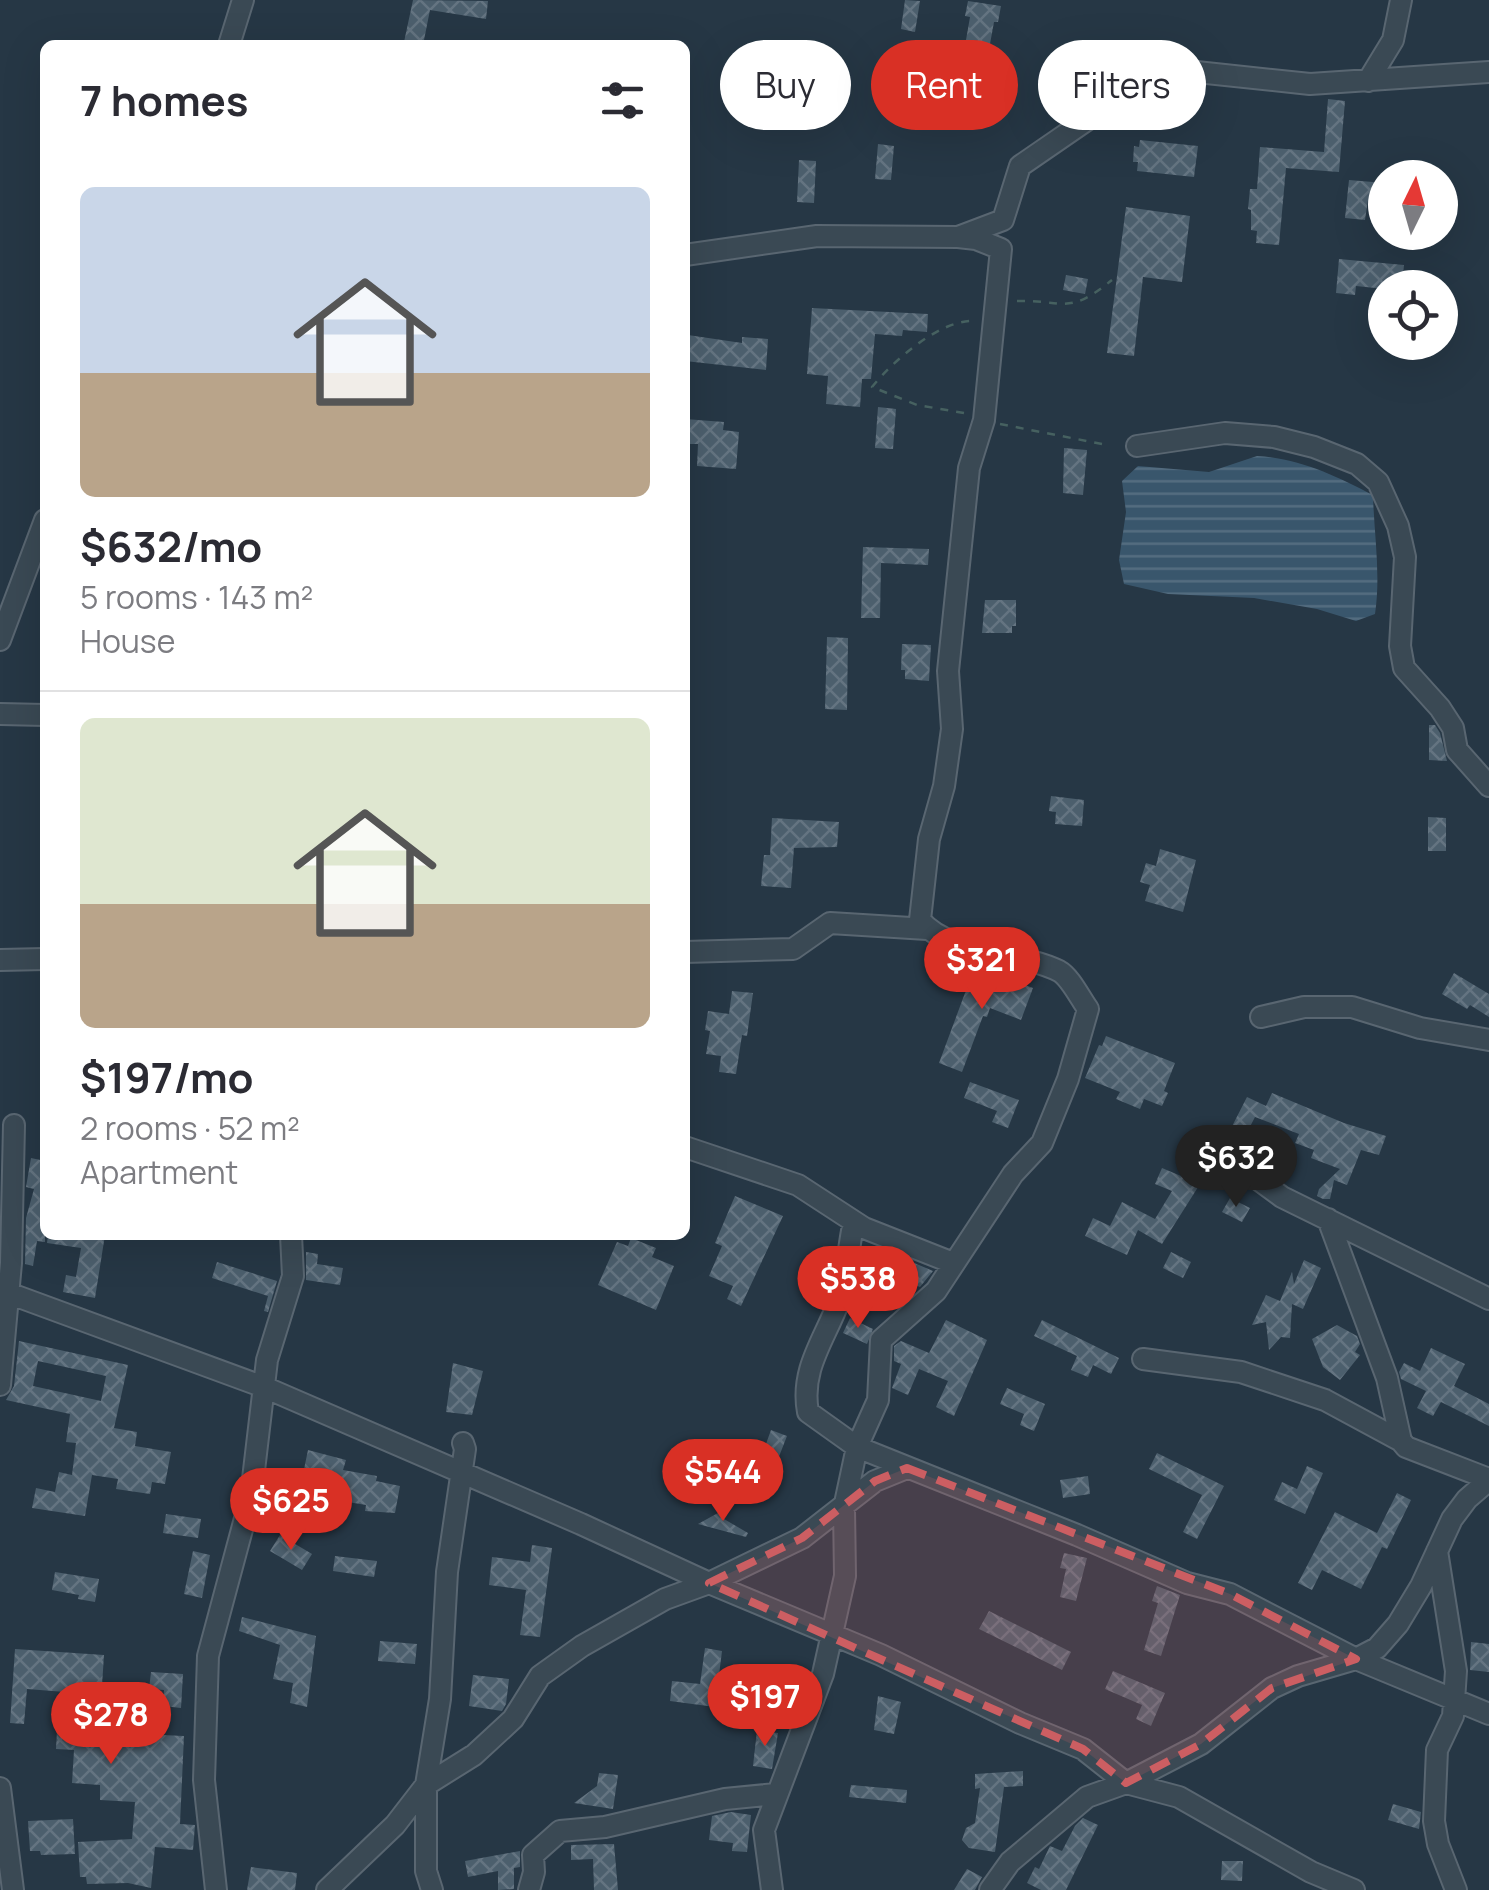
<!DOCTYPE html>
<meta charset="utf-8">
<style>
:root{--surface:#fff;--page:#f2f2f3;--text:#2b2b33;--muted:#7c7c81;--line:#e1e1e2;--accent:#d93025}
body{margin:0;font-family:Manrope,sans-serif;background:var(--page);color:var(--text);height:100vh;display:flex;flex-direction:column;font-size:38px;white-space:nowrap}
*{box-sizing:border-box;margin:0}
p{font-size:32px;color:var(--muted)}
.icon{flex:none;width:55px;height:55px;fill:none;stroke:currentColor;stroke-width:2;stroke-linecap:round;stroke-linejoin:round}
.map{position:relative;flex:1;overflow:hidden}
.details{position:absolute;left:40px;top:40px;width:650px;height:1200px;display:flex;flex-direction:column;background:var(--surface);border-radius:15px;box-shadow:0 10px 40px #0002}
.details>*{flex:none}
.hud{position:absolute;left:720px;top:40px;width:618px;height:90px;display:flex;gap:20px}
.needle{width:65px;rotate:5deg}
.fabs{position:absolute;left:1368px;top:160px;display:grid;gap:20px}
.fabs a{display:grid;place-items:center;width:90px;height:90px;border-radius:50%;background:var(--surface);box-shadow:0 10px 40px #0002;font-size:50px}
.price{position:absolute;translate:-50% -85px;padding:0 22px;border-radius:35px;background:var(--accent);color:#fff;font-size:32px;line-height:65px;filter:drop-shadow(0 2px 5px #0008)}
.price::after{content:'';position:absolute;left:50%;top:60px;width:30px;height:22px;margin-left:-15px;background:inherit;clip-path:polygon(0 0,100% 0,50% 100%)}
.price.current{background:#222;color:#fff}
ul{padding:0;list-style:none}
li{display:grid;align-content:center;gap:20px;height:530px;padding:0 40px}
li+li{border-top:2px solid var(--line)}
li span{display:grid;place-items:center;height:310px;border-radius:15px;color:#555}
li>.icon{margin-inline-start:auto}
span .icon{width:180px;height:180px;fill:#fffc;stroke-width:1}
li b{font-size:42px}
h2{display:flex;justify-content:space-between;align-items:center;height:120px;padding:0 40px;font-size:42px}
.pill{padding:0 35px;border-radius:45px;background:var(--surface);box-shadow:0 10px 40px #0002;font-size:35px;line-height:90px}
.pill.current{background:var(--accent);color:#fff}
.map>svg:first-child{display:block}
.water{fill:url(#water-rules)}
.building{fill:url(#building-cross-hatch);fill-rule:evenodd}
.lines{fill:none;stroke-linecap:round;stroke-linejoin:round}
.minor-casing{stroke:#596671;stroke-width:24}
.path{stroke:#466160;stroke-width:2.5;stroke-dasharray:8 8;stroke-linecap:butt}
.minor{stroke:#3a4954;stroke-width:20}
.marked{fill:#cc5e62;fill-opacity:0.2;stroke:#cc5e62;stroke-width:8;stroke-dasharray:20 12;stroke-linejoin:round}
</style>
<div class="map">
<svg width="1489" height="1890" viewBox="0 0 1489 1890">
<defs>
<pattern id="water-rules" width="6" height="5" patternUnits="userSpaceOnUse" patternTransform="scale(2.5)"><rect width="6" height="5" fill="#39566c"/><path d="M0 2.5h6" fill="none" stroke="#546d80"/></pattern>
<pattern id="building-cross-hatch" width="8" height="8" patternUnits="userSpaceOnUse" patternTransform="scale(2.5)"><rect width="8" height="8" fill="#4c5f6d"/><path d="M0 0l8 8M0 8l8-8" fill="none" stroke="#647481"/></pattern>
</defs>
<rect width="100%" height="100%" fill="#263745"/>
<path class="water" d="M1257,456C1299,458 1337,476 1373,495C1374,535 1381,574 1375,614L1356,621L1317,609L1254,598L1168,594L1124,584L1119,560L1126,512L1122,481L1138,466L1209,472Z"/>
<path class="building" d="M413,0L488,1L486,19L430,10L423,45L404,42Z
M905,0L920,1L915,32L901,29Z
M968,1L1001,6L998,22H994L990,44L966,40L970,17L965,16Z
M1328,99L1345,101L1339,172L1286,168L1279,245L1256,243L1257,231L1251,230V210L1248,209L1250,189H1257L1260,147L1324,152Z
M1140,140L1198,146L1194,177L1137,171L1138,162H1133L1134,146L1139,147Z
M878,144L894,146L891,180L875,179Z
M799,160L816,161L814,203L797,202Z
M1349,180L1385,183V202L1368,200L1365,220L1345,218Z
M1126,207L1190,216L1182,282L1143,277L1134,356L1107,353Z
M1339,259L1404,265L1402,285L1392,284L1385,289L1356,286L1355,295L1336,293Z
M1066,275L1088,279L1085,294L1063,290Z
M812,308L928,314L927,332L903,330L902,336L875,334L871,379H862L860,407L826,404L828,376L807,374Z
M688,335L742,343V337L768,339L766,370L685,361Z
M878,407L896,409L893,449L875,448Z
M685,419L724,422L723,430L739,432L736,469L697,466L698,444H685Z
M1064,448L1087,450L1083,495L1063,493Z
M863,547L929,549L928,565L881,563L880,618H861Z
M985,600H1016V626H1012V633H982Z
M827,637L848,638L847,710L825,709Z
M902,644L931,645L929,681L905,679V670H901Z
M1429,725H1435L1440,733L1447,761L1429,760Z
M1051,796L1084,800L1082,826L1055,824L1056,812L1049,811Z
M1428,817L1446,818V851H1428Z
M772,818L839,822L837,847L794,848L791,888L761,886L764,855H770Z
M1160,849L1196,860L1183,912L1145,901L1150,885L1140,882L1146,863L1156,866Z
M975,966L1033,988L1021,1020L990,1008L987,1017L983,1016L962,1072L939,1063Z
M1454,973L1489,994V1017L1470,1005L1467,1009L1442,994Z
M732,991L753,993L747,1036L742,1035L736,1074L719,1072L721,1056L706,1054L710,1031L705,1030L708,1011L729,1014Z
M1106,1036L1175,1063L1164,1091L1168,1093L1162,1106L1144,1099L1140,1109L1116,1099L1120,1092L1085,1078L1099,1045L1102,1046Z
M970,1082L1019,1100L1008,1128L992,1122L997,1111L964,1098Z
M1272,1093L1344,1123L1386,1136L1379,1155L1361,1150L1347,1185L1334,1180L1330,1199H1323L1317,1196L1319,1189L1340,1169L1311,1158L1314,1150L1295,1143L1299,1134L1255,1117L1239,1148L1224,1142L1247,1097L1266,1106Z
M31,1158L45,1161V1242L37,1241L33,1266L25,1264L26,1218L34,1189L26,1187Z
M1162,1168L1200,1184L1162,1244L1138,1230L1127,1255L1085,1236L1093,1218L1110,1226L1122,1202L1155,1219L1172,1191L1155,1184Z
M735,1196L783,1216L741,1306L727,1299L733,1286L709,1276L722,1246L715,1243Z
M1230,1198L1250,1208L1242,1222L1222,1212Z
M48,1235H105L95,1298L63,1292L66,1275L76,1277L81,1248L47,1243Z
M631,1238L656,1248L652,1257L674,1266L656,1310L598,1285L617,1242L628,1246Z
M306,1252L318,1254L317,1264L343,1268L340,1285L306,1280Z
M1171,1252L1191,1262L1183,1278L1163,1268Z
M905,1259L933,1271L920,1287L897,1278Z
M1304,1260L1321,1268L1303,1309L1292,1304L1290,1338L1281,1337L1269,1350L1266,1322L1252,1325L1266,1295L1280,1301L1292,1272L1294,1284Z
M217,1262L277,1281L268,1312L264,1311L268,1296L212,1278Z
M850,1318L873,1329L867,1344L843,1333Z
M946,1320L987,1340L954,1416L936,1407L948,1381L919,1369L908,1395L892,1388L901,1364L894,1361V1346L901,1341L929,1353Z
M1042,1320L1119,1358L1111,1374L1093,1365L1088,1377L1071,1370L1077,1356L1034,1336Z
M1337,1325L1357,1336L1360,1344L1355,1352L1360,1355L1340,1380L1323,1367L1312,1339Z
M19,1341L128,1365L114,1428L137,1432L135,1446L171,1452L165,1484L152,1482L150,1494L116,1489L118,1479L92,1475L85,1516L32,1508L36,1488L55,1492L59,1472L72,1475L76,1443L66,1442L70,1414L6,1400L14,1386ZM38,1361L106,1376L101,1401L33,1386Z
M1431,1348L1465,1364L1454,1386L1489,1404V1426L1441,1402L1433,1416L1417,1408L1426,1391L1401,1379L1399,1372L1404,1363L1420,1371Z
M453,1363L483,1371L472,1415L446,1412Z
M1007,1388L1045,1404L1034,1431L1020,1425L1024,1414L1000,1404Z
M771,1430L787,1436L773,1472L779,1474L769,1499L737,1487L746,1462L758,1466Z
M308,1450L346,1460L343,1470L377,1476L376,1481L400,1486L395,1513L365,1511L366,1505L342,1501L343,1492L319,1486L321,1478L303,1474Z
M1157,1453L1224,1486L1197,1539L1183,1532L1202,1495L1149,1469Z
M1307,1466L1323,1473L1305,1514L1274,1500L1282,1482L1297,1489Z
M1088,1476L1090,1494L1063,1498L1060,1480Z
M1397,1493L1411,1500L1387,1549L1382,1547L1361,1589L1322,1570L1312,1590L1298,1583L1335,1512L1377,1533Z
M727,1508L724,1519L748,1533L746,1537L698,1524Z
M166,1514L201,1519L198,1538L163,1533Z
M280,1535L312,1554L302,1570L270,1551Z
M532,1545L552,1548L540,1637L520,1635L526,1590L489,1585L492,1557L530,1562Z
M193,1551L210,1555L202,1598L184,1594Z
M1064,1553L1087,1558L1076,1601L1060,1597L1066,1569L1060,1568Z
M335,1556L377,1561L374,1577L333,1571Z
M55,1572L99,1579L95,1602L78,1599L79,1595L52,1590Z
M1157,1586L1180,1595L1161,1656L1144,1650L1158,1603L1152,1601Z
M989,1611L1071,1652L1062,1670L979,1629Z
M242,1617L316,1636L307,1707L290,1703L293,1683L273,1679L280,1645L239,1631Z
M380,1641L417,1644L415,1664L378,1661Z
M1471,1642L1489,1644V1672L1470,1670Z
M705,1648L722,1651L715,1707L670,1701L672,1681L700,1684Z
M15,1649L104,1655L99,1732L184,1736L180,1824L195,1825L193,1850L155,1847L151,1888L128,1883L87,1884L86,1877H80L78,1842L132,1839L135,1802L100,1800V1785L72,1783L74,1750L56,1749L57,1730L75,1731L78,1693L27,1689L24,1724L10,1723Z
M1113,1671L1165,1693L1151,1726L1136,1719L1142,1705L1105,1689Z
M151,1672L183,1674L181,1708L163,1706L164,1690L149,1689Z
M473,1675L509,1679L506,1704L502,1711L469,1706Z
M878,1696L901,1702L894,1734L874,1730Z
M757,1730L778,1733L772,1769L753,1766Z
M1023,1771V1786L1004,1787L995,1852L969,1848L962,1840L966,1828L975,1823L980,1788L975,1789V1774Z
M599,1773L618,1775L613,1809L574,1803L597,1786Z
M851,1785L907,1790L906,1803L849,1797Z
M1393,1804L1421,1812L1419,1829L1388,1820Z
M731,1812L751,1815L747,1852L732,1851L733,1843L709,1840L712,1816Z
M1083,1818L1098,1825L1066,1890H1041L1027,1883L1035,1867L1039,1869L1050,1846L1062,1851L1075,1826Z
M73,1819L75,1854L41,1855L40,1851H30L28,1821Z
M614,1844L618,1890H594L593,1859L571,1860V1845Z
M520,1851V1867L514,1868V1889L498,1890V1871L468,1877L465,1861Z
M1222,1861H1243L1242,1881L1221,1880Z
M251,1867L297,1873L295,1890H247Z
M967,1869L982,1877L975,1890H954Z"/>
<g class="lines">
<defs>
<path id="minor" d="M229,45L243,0
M1368,81L1393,40L1401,0
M685,255L817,236L958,237L1003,220L1020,166L1145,80L1178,70L1310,84L1489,72
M1137,446L1225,433L1274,437L1314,447L1357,464L1378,482L1398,526L1405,557L1400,646L1404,668L1440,708L1453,728L1457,750L1489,786
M0,640L45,520
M0,714L45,715
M685,952L793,949L830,923L927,929
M0,960L45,959
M1261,1017L1304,1007H1352L1420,1028L1489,1040
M685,1147L798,1185L864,1228L953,1263
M1225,1155L1282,1197L1489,1299
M1328,1219L1387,1378L1401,1441L1406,1447L1489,1479
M852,1231C848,1253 846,1279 839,1301C825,1339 800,1369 808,1412L857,1447L1077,1535L1187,1583L1230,1594L1356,1659L1489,1714
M0,1290L264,1387L581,1524L709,1583L881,1655L1020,1723L1083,1749L1126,1783L1179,1797L1311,1872L1354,1890
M1143,1359L1241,1372L1325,1400L1401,1441
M0,1385L11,1263L14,1125
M1437,1551L1456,1671L1453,1716L1437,1750L1434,1821L1438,1844L1456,1890
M0,1788L13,1890
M216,1890L204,1780L208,1656L251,1496L267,1360L293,1276L291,1235
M327,1890L395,1825L426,1785L474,1755L513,1719L540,1676L582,1646L665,1599L709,1583L802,1538L875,1481L907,1468
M432,1890L426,1871V1785L440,1699L447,1572L465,1449L463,1443
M529,1890L534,1872L533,1855L560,1831L605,1827L725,1799L776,1794
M772,1890L764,1830L823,1674L845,1576L844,1508L857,1447L878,1400L881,1340L936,1291L1013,1174L1042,1143L1068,1079L1088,1009C1080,998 1070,977 1059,971C1020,951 948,955 920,920L929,839L944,786L952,729L948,671L969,468L984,420L1001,249L976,239L958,237
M990,1890L1010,1862L1087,1797L1126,1783L1201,1744L1272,1688L1298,1676L1356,1659L1377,1648L1398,1624L1421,1586L1452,1519L1467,1499L1489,1480"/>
</defs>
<use href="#minor" class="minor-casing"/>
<path class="path" d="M1017,301C1067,300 1067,316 1112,280
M964,413L917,405L872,387C892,362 939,320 973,321
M1000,424L1102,444"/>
<use href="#minor" class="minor"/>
</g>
<path class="marked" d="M907,1468L1230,1594L1356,1659L1272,1688L1201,1744L1126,1783L1083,1749L709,1583L802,1538L875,1481Z"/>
</svg>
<div class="fabs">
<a><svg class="needle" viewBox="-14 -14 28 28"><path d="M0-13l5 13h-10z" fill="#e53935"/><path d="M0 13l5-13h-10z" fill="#7c7c81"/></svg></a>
<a><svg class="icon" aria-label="locate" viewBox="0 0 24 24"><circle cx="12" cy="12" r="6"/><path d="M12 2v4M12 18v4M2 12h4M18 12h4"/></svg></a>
</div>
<b class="price" style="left:982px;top:1012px">$321</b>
<b class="price current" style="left:1236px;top:1210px">$632</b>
<b class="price" style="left:858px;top:1331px">$538</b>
<b class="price" style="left:723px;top:1524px">$544</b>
<b class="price" style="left:291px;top:1553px">$625</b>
<b class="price" style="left:765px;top:1749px">$197</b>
<b class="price" style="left:111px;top:1767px">$278</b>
<div class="hud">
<a class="pill">Buy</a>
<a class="pill current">Rent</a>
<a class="pill">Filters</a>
</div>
<section class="details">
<h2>7 homes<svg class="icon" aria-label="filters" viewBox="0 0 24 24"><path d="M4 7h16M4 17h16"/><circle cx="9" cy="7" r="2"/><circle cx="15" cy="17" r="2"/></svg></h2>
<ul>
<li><span style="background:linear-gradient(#c9d6e8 60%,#b9a48a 0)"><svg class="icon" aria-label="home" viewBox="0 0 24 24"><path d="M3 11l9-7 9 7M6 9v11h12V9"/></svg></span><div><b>$632/mo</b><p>5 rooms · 143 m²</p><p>House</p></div></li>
<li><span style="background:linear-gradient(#dfe7d0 60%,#b9a48a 0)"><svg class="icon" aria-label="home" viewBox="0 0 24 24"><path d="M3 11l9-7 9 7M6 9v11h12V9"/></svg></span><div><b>$197/mo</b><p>2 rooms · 52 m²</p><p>Apartment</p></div></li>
</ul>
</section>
</div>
